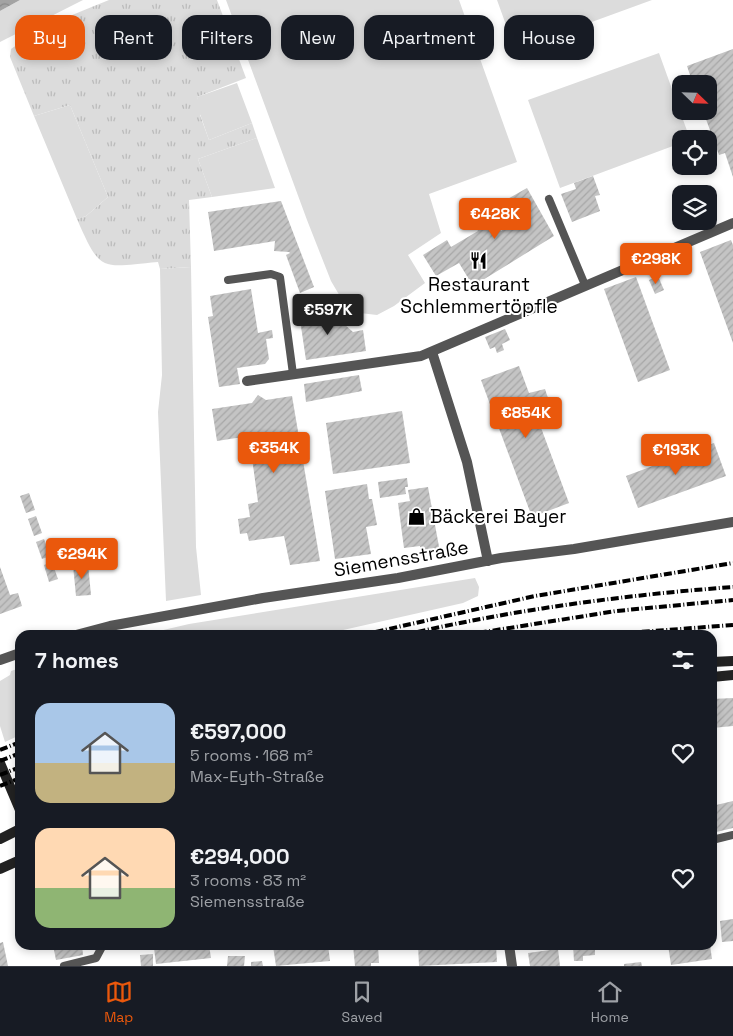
<!DOCTYPE html>
<meta charset="utf-8">
<style>
:root{--surface:#171b24;--page:#20242c;--text:#f1f3f6;--muted:#9ea1a6;--line:#363941;--accent:#ea580c}
body{margin:0;font-family:"Space Grotesk",sans-serif;background:var(--page);color:var(--text);height:100vh;display:flex;flex-direction:column;font-size:19px;white-space:nowrap}
*{box-sizing:border-box;margin:0}
p{font-size:16px;color:var(--muted)}
.icon{flex:none;width:28px;height:28px;fill:none;stroke:currentColor;stroke-width:2;stroke-linecap:round;stroke-linejoin:round}
.map{position:relative;flex:1;overflow:hidden}
.drawer{position:absolute;left:15px;top:630px;width:702px;height:320px;display:flex;flex-direction:column;background:var(--surface);border-radius:15px;box-shadow:0 2px 8px #0003}
.drawer>*{flex:none}
.guide{position:absolute;left:15px;top:15px;width:704px;height:45px;display:flex;gap:10px}
.needle{width:32px;rotate:113deg}
.tools{position:absolute;left:672px;top:75px;display:grid;gap:10px}
.tools a{display:grid;place-items:center;width:45px;height:45px;border-radius:10px;background:var(--surface);box-shadow:0 2px 8px #0003;font-size:25px}
.price{position:absolute;translate:-50% -42px;padding:0 11px;border-radius:5px;background:var(--accent);color:#fff;font-size:16px;line-height:32px;filter:drop-shadow(0 1px 2px #0008)}
.price::after{content:'';position:absolute;left:50%;top:30px;width:15px;height:11px;margin-left:-8px;background:inherit;clip-path:polygon(0 0,100% 0,50% 100%)}
.price.current{background:#222;color:#fff}
ul{padding:0;list-style:none}
li{display:flex;align-items:center;gap:15px;height:125px;padding:0 20px}
li span{display:grid;place-items:center;flex:none;width:140px;height:100px;border-radius:15px;color:#555}
li>.icon{margin-inline-start:auto}
span .icon{width:60px;height:60px;fill:#fffc;stroke-width:1}
li b{font-size:21px}
h2{display:flex;justify-content:space-between;align-items:center;height:60px;padding:0 20px;font-size:21px}
.tag{padding:0 18px;border-radius:15px;background:var(--surface);box-shadow:0 2px 8px #0003;font-size:18px;line-height:45px}
.tag.current{background:var(--accent);color:#fff}
.menu{display:flex;justify-content:space-around;align-items:center;height:70px;border-top:1px solid var(--line);background:var(--surface);font-size:14px;color:var(--muted)}
.menu a{display:grid;justify-items:center;gap:2px}
.menu .current{color:var(--accent)}
.map>svg:first-child{display:block}
.green{fill:#dcdcdc}
.park{fill:url(#park-tufts)}
.water{fill:url(#water-waves)}
.building{fill:url(#building-hatch)}
.lines{fill:none;stroke-linecap:round;stroke-linejoin:round}
.lane{stroke:#555;stroke-width:8}
.street{stroke:#555;stroke-width:10}
.secondary{stroke:#222;stroke-width:10}
.rail{stroke:#000;stroke-width:4;stroke-dasharray:8 2.5 1 2.5;stroke-linecap:butt}
.labels{text-anchor:middle;stroke-width:4;stroke-linejoin:round;paint-order:stroke}
.poi-label{font-size:19px;fill:#000;stroke:#fff}
.street-label{font-size:19px;fill:#000;stroke:#fff}
</style>
<div class="map">
<svg width="733" height="966" viewBox="0 0 733 966">
<defs>
<pattern id="park-tufts" width="24" height="20" patternUnits="userSpaceOnUse" patternTransform="scale(1.25)"><rect width="24" height="20" fill="#dcdcdc"/><path d="M3 7l-1-3M5 7V3M7 7l1-3M15 17l-1-3M17 17v-4M19 17l1-3" fill="none" stroke="#bbb"/></pattern>
<pattern id="water-waves" width="16" height="10" patternUnits="userSpaceOnUse" patternTransform="scale(1.25)"><rect width="16" height="10" fill="#a3a3a3"/><path d="M0 5q4-4 8 0t8 0" fill="none" stroke="#8b8b8b"/></pattern>
<pattern id="building-hatch" width="6" height="6" patternUnits="userSpaceOnUse" patternTransform="scale(1.25)"><rect width="6" height="6" fill="#c4c4c4"/><path d="M-1 1l2-2M0 6l6-6M5 7l2-2" fill="none" stroke="#a7a7a7"/></pattern>
</defs>
<rect width="100%" height="100%" fill="#fff"/>
<path class="green" d="M20,0H83L0,42V11Z
M226,0H459L517,162L429,194L441,233L408,255L425,283L394,306L377,315L360,313L341,298L331,281L307,220Z
M497,0H652L515,50Z
M659,53L690,139H681V143L560,188L528,100Z
M237,83L252,123L209,140L200,114L197,97Z
M70,105L108,197L86,216L77,219L34,116Z
M257,138L275,188L212,197L198,159Z
M191,267L196,547L201,595L166,601L158,412L162,375L160,269Z
M475,578L479,587L478,596L463,603L321,635H142L189,624Z
M20,668V735L5,742L0,726V681L10,675L11,671Z"/>
<path class="park" d="M109,0H217L246,78L197,97L203,113L200,115L209,140L252,123L257,138L198,159L212,197L189,200L191,267L160,269L158,262C101,267 101,274 77,219L86,216L108,197L70,105L34,116L10,57L11,49C41,27 74,14 109,0Z"/>
<path class="water" d="M0,0H20L0,11Z"/>
<path class="building" d="M733,49V177L725,153L719,155L703,111H709V84H693L687,66Z
M593,176L600,195L595,196L600,211L572,222L561,194L576,189L574,183Z
M527,188L554,236L473,286L459,263L436,276L423,255L447,240L451,247L478,231L475,226L492,217L501,231L504,229L492,208Z
M281,201L314,287L300,293L286,255L290,253L289,252L274,251L275,241L214,251L208,212Z
M731,240L733,245V343L700,252Z
M658,276L664,290L655,294L649,280Z
M636,277L670,370L638,382L604,289Z
M251,289L258,333L272,330L273,338L266,339L269,359L265,364L237,368L240,384L219,387L208,317L213,316L210,296Z
M323,310H328L353,332L363,330L366,351L306,360L299,313Z
M505,329L510,340L502,344L504,350L497,353L495,347L490,349L485,337Z
M519,366L529,393L545,389L550,404L534,409L569,503L532,517L481,380Z
M359,375L362,391L306,402L304,384Z
M258,395L266,400L292,396L320,561L290,565L284,536L249,541L247,533L240,534L238,519L250,517L248,504L258,502L249,436L217,441L212,409L252,403Z
M402,411L410,463L333,474L326,423Z
M714,443L726,476L638,508L626,476Z
M407,478L408,487H405L406,494L380,498L378,482Z
M367,484L369,499H372L377,525L366,527L371,554L335,559L325,491Z
M428,487L440,552L421,555L420,546L404,548L398,503L410,501L408,490Z
M29,493L35,510L26,513L20,496Z
M36,516L42,533L34,536L28,519Z
M44,539L50,556L42,559L36,542Z
M52,562L58,579L49,582L44,565Z
M88,564L91,595L76,596L73,565Z
M0,567L10,595L18,593L22,606L0,614Z
M733,698V726L712,728V699Z
M733,801V828L712,833V806Z
M733,919V941L722,942L720,921Z
M3,942L8,966H0V943Z
M53,945H82L83,955L56,960Z
M182,945H209L211,958L156,964L154,948Z
M283,945H328L330,961L276,966L273,946Z
M353,945H378L379,963H371V966H355Z
M418,945H496L497,962L419,966Z
M573,945H595V955L583,956V961H574Z
M668,945H710L712,959L671,965Z
M558,949L560,966H530L528,953Z
M153,954V966H141L140,955Z
M228,956H245L244,966H227Z
M262,961L263,966H251V962Z
M641,962L642,966H624V964Z"/>
<g class="lines">
<path class="lane" d="M549,199L585,285
M228,280L271,274L280,277L293,374
M712,840L733,835
M64,966L96,958L103,945"/>
<path class="street" d="M432,352L467,462L488,561
M247,381L421,356L733,223
M76,635L110,626L263,598L398,578L501,558L574,549L733,522
M0,660L20,653
M509,945L512,966"/>
<path class="secondary" d="M712,662L733,661
M712,677L733,675
M0,763L20,810
M0,839L20,829
M0,869L20,860"/>
<path class="rail" d="M362,635L535,596L733,563
M404,635C512,610 623,595 733,587
M465,635L616,611L733,600
M600,635L733,625
M0,750L20,742
M0,761L20,753
M0,775L20,767
M0,786L20,778"/>
</g>
<defs>
<symbol id="restaurant-bare" viewBox="-9 -9 18 18"><path d="M-5-6h1v4h1v-4h1v4h1v-4h1v5L-1.5 .5V6h-2V.5L-5-1ZM5-6V6H3V1.5H1.5Q1.5-4 5-6Z" fill="#000" stroke="#fff" stroke-width="2.5" paint-order="stroke"/></symbol>
<symbol id="shop-bare" viewBox="-9 -9 18 18"><path d="M-5-2.5h2.3a2.7 3.5 0 0 1 5.4 0H5L5.5 6h-11ZM-1.5-2.5h3a1.5 2.3 0 0 0-3 0Z" fill="#000" stroke="#fff" stroke-width="2.5" paint-order="stroke"/></symbol>
</defs>
<g fill-rule="evenodd">
<use href="#restaurant-bare" x="466" y="248" width="25" height="25"/>
<use href="#shop-bare" x="404" y="504" width="25" height="25"/>
</g>
<g class="labels">
<g class="poi-label">
<text x="479" y="291">Restaurant<tspan x="479" dy="22">Schlemmertöpfle</tspan></text>
<text x="430" y="523" text-anchor="start">Bäckerei Bayer</text>
</g>
<g class="street-label">
<text transform="translate(401 558) rotate(-10)" y="7">Siemensstraße</text>
</g>
</g>
</svg>
<div class="tools">
<a><svg class="needle" viewBox="-14 -14 28 28"><path d="M0-13l5 13h-10z" fill="#e53935"/><path d="M0 13l5-13h-10z" fill="#9ea1a6"/></svg></a>
<a><svg class="icon" aria-label="locate" viewBox="0 0 24 24"><circle cx="12" cy="12" r="6"/><path d="M12 2v4M12 18v4M2 12h4M18 12h4"/></svg></a>
<a><svg class="icon" aria-label="layers" viewBox="0 0 24 24"><path d="M12 4l9 5-9 5-9-5zM3 14l9 5 9-5"/></svg></a>
</div>
<b class="price" style="left:495px;top:240px">€428K</b>
<b class="price" style="left:656px;top:285px">€298K</b>
<b class="price current" style="left:328px;top:336px">€597K</b>
<b class="price" style="left:526px;top:439px">€854K</b>
<b class="price" style="left:274px;top:474px">€354K</b>
<b class="price" style="left:676px;top:476px">€193K</b>
<b class="price" style="left:82px;top:580px">€294K</b>
<div class="guide">
<a class="tag current">Buy</a>
<a class="tag">Rent</a>
<a class="tag">Filters</a>
<a class="tag">New</a>
<a class="tag">Apartment</a>
<a class="tag">House</a>
</div>
<section class="drawer">
<h2>7 homes<svg class="icon" aria-label="filters" viewBox="0 0 24 24"><path d="M4 7h16M4 17h16"/><circle cx="9" cy="7" r="2"/><circle cx="15" cy="17" r="2"/></svg></h2>
<ul>
<li><span style="background:linear-gradient(#a9c7e8 60%,#c2b280 0)"><svg class="icon" aria-label="home" viewBox="0 0 24 24"><path d="M3 11l9-7 9 7M6 9v11h12V9"/></svg></span><div><b>€597,000</b><p>5 rooms · 168 m²</p><p>Max-Eyth-Straße</p></div><svg class="icon" aria-label="heart" viewBox="0 0 24 24"><path d="M12 20l-8-8c-3-5 5-10 8-4 3-6 11-1 8 4z"/></svg></li>
<li><span style="background:linear-gradient(#ffd9b3 60%,#8fb573 0)"><svg class="icon" aria-label="home" viewBox="0 0 24 24"><path d="M3 11l9-7 9 7M6 9v11h12V9"/></svg></span><div><b>€294,000</b><p>3 rooms · 83 m²</p><p>Siemensstraße</p></div><svg class="icon" aria-label="heart" viewBox="0 0 24 24"><path d="M12 20l-8-8c-3-5 5-10 8-4 3-6 11-1 8 4z"/></svg></li>
</ul>
</section>
</div>
<nav class="menu">
<a class="current"><svg class="icon" aria-label="map" viewBox="0 0 24 24"><path d="M3 6l6-2 6 2 6-2v14l-6 2-6-2-6 2zM9 4v14M15 6v14"/></svg>Map</a>
<a><svg class="icon" aria-label="saved" viewBox="0 0 24 24"><path d="M7 4h10v16l-5-4-5 4z"/></svg>Saved</a>
<a><svg class="icon" aria-label="home" viewBox="0 0 24 24"><path d="M3 11l9-7 9 7M6 9v11h12V9"/></svg>Home</a>
</nav>
